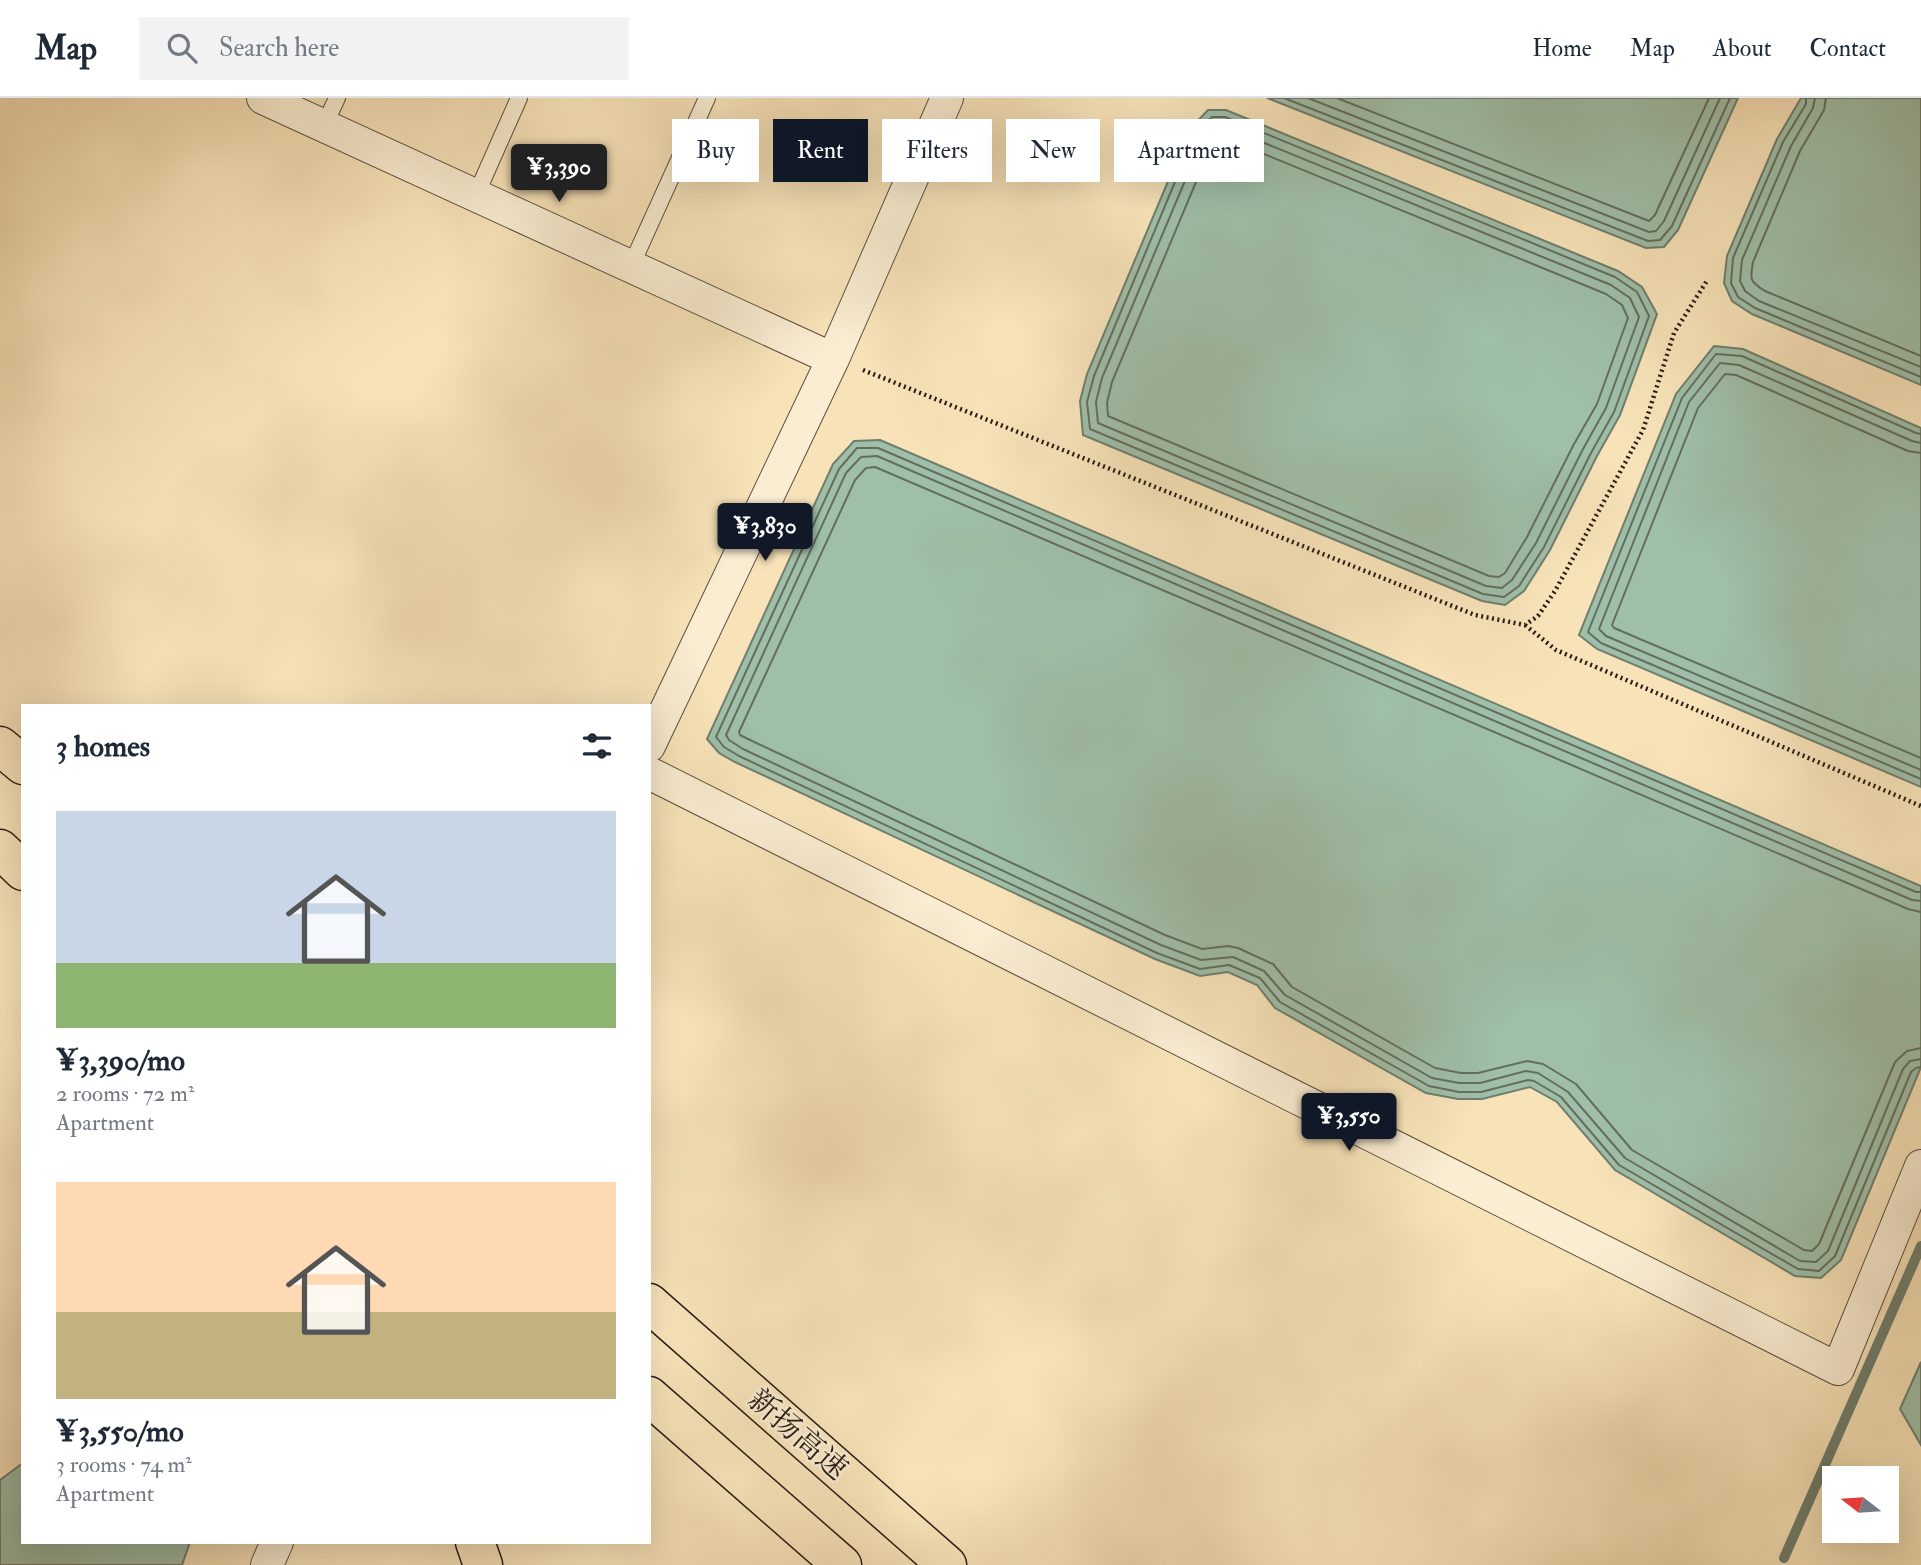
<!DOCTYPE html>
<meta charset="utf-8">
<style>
:root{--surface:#fff;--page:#f2f2f3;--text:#1f2937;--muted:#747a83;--line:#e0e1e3;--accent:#111827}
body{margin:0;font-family:"IM FELL Double Pica","Noto Serif SC",serif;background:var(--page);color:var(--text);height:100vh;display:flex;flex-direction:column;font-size:26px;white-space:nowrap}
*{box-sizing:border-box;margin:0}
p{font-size:23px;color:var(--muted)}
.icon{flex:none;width:38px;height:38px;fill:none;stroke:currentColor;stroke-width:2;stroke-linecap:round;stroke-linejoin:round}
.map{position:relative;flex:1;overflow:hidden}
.sheet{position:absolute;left:21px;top:606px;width:630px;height:840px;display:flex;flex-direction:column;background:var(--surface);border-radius:0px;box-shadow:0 7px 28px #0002}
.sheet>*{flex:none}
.guide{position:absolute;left:672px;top:21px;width:665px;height:63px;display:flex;gap:14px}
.needle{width:46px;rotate:287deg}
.fabs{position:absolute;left:1822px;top:1368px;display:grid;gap:14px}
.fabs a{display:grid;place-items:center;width:77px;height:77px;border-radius:0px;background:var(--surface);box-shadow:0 7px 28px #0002;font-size:35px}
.price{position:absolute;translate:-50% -60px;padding:0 16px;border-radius:7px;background:var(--accent);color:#fff;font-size:23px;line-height:46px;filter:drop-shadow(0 2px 4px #0008)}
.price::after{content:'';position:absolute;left:50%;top:42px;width:21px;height:16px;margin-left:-10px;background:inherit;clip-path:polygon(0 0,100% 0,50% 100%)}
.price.on{background:#222;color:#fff}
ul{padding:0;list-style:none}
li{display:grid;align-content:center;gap:14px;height:371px;padding:0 35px}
li span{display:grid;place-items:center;height:217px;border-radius:0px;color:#555}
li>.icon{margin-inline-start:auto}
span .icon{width:126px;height:126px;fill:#fffc;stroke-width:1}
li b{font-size:30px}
h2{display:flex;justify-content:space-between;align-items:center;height:84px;padding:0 35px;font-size:30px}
.pill{padding:0 24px;border-radius:0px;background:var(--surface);box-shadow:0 7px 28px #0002;font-size:24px;line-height:63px}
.pill.on{background:var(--accent);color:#fff}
header{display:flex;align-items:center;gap:42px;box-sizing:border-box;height:98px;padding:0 35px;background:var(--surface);border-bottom:2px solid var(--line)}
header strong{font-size:33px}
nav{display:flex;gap:38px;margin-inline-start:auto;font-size:24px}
.search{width:490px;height:63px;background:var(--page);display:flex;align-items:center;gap:18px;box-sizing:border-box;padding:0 24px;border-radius:0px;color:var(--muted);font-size:26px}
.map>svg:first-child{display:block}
.water{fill:#9fbfa9;stroke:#6f7e6e;stroke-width:2}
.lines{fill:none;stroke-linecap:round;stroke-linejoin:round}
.shore{stroke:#646e60;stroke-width:2}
.stream{stroke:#6f7e6e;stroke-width:10}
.service-casing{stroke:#5c4e3f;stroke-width:18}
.minor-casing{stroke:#5c4e3f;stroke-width:34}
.motorway-casing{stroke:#281c16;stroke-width:41}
.path{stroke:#281c16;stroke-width:4.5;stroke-dasharray:2 3.5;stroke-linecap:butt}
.service{stroke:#faedd2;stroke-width:16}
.minor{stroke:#faedd2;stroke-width:32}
.motorway{stroke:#f8e3b9;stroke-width:38}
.labels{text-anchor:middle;stroke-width:5;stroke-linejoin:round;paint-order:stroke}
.street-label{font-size:30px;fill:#281c16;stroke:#faedd2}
</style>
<header>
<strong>Map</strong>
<div class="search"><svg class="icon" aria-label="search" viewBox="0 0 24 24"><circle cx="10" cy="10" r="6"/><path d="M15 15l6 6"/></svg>Search here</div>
<nav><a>Home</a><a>Map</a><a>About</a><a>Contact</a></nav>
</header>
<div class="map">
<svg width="1921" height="1467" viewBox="0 0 1921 1467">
<rect width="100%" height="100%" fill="#f8e3b9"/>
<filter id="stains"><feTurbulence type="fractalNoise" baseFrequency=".00286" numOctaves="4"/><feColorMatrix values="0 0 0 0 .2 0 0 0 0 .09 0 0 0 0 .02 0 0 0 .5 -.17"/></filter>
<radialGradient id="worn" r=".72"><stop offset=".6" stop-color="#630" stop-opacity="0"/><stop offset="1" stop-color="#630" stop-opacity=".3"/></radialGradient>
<path class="water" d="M1267,0H1738L1678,132L1664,149L1646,150Z
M1801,0H1921V287L1752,216L1732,203L1724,185L1727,158L1777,41Z
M1208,12H1226L1618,173L1642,189L1657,216L1620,317L1597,358L1550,452L1524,493L1505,507L1482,503L1083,337L1080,303L1087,276L1190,31Z
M1714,248L1743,251L1921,330V689L1597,551L1579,537L1676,296Z
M880,342L1921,788V969L1841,1162L1821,1180L1795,1178L1615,1072L1557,1004L1530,989L1482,1001H1458L1426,995L1275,910L1257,887L1228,874L1200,878L1155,861L735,664L719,655L707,641L833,366L854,343Z
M1921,1264V1347L1900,1311Z
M23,1365V1444H190L182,1467H0V1382Z"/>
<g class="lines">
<path class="shore" d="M1284,0L1648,143L1660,142L1672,128L1730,0
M1308,0L1649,134L1656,133L1664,123L1720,0
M1337,0L1649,123L1655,117L1709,0
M1806,0V6L1783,44L1733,160L1731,185L1738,199L1755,210L1921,279
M1815,0L1813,10L1791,48L1742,162L1740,183L1745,193L1759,203L1921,269
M1826,0L1824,12L1800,53L1753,164C1750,181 1749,183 1765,193L1921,258
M1212,19H1225L1615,179L1637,194L1649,218L1614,314L1591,355L1544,449L1519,488L1504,499L1483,496L1090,331L1087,304L1094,278L1195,36Z
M1215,28H1223L1611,187L1630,200L1639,219L1606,310L1583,351L1536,445L1512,482L1502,490L1486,488L1098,325L1096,304L1102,280L1203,40Z
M1220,38L1606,196L1622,207L1628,220L1597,306L1574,346L1527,439L1505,475L1499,479L1489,478L1108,318L1107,305L1112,284L1212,46Z
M1921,336L1916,335L1742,258L1716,256L1682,300L1588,534L1601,545L1921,681
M1921,345L1912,343L1739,267L1720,265L1689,304L1599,531L1606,538L1921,672
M1921,355L1908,353L1736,277L1725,276L1698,310L1612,527L1614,530L1921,660
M1921,794H1916L878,350H857L839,371L716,639L724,649L739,658L1157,855L1200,871L1229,867L1260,880L1280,904L1429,988L1459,994H1481L1528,982L1534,983L1561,999L1619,1067L1798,1171L1819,1173L1835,1158L1911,974L1916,970L1921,969
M1921,803L1912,802L877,358L861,359L846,375L726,637L729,642L743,651L1161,847L1201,862L1233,859L1264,873L1285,897L1432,980L1459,985H1480L1526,973L1538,975L1568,994L1625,1060L1800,1163L1816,1164L1828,1153L1903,971L1910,963L1921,961
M1921,814L1908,811L875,369L866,370L855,382L739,634L740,637L748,641L1165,837L1202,851L1228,848L1238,850L1273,866L1292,889L1435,970L1461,975H1478L1527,963L1543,966L1576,986L1632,1052L1804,1152L1812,1153L1819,1146L1895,964L1907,953L1921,950"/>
<path class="stream" d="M1784,1460L1921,1148"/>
<defs>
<path id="service" d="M324,28L337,0
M476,97L519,0
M631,168L707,0"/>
<path id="minor" d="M263,0L833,261
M649,648L833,261L947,0
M649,675L1838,1271L1921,1068
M267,1467L277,1444"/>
<path id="motorway" d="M0,648L23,667
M0,751L23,773
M649,1205L947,1467
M649,1298L842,1467
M475,1444L483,1467"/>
</defs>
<use href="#service" class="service-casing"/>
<use href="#minor" class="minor-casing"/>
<use href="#motorway" class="motorway-casing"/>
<path class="path" d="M863,272L1475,517L1525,527L1538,518L1555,493L1643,332L1674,235L1708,181
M1525,527L1556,552L1921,708"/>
<use href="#service" class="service"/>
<use href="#minor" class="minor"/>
<use href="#motorway" class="motorway"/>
</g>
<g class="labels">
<g class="street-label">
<text transform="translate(798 1336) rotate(41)" y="10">新扬高速</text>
</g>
</g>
<rect width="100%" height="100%" filter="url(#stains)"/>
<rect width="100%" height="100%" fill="url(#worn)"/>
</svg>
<div class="fabs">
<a><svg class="needle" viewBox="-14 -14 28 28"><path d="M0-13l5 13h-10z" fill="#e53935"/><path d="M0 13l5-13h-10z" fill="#747a83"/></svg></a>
</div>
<b class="price on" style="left:559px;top:106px">¥3,390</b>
<b class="price" style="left:765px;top:465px">¥3,830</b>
<b class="price" style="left:1349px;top:1055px">¥3,550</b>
<div class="guide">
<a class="pill">Buy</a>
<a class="pill on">Rent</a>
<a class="pill">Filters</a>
<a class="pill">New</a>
<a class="pill">Apartment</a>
</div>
<section class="sheet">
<h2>3 homes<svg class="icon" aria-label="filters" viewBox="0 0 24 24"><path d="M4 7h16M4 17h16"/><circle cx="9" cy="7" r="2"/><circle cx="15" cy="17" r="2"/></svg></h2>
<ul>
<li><span style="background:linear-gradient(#c9d6e8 70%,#8fb573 0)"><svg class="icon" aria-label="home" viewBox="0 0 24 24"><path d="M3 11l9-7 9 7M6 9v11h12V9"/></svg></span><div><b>¥3,390/mo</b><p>2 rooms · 72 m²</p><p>Apartment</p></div></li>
<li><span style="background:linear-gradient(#ffd9b3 60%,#c2b280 0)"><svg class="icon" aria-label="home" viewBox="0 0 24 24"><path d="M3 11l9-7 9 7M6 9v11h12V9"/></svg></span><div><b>¥3,550/mo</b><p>3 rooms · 74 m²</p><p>Apartment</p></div></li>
</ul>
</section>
</div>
